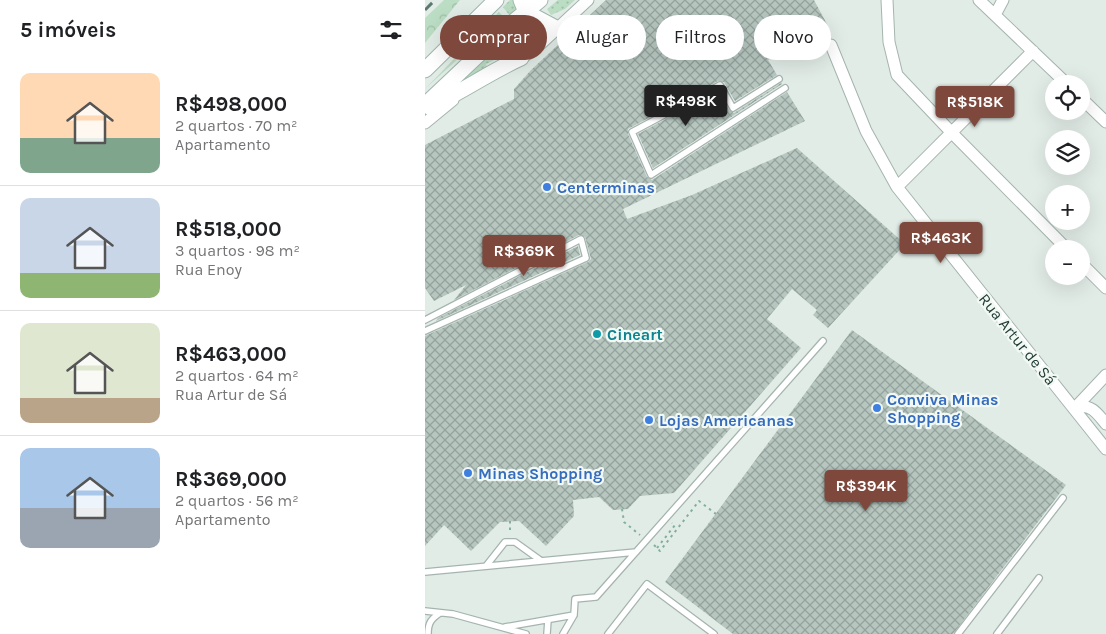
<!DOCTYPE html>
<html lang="pt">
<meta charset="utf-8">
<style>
:root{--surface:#fff;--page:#f2f2f2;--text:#202124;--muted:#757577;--line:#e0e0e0;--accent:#7e493c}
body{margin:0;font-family:Karla,sans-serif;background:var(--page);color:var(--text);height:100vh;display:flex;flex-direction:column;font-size:19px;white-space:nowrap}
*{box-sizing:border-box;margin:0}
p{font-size:16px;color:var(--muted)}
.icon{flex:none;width:28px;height:28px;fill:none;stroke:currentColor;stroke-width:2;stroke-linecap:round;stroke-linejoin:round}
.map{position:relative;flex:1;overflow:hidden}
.sheet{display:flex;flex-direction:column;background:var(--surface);width:425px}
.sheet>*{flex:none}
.hud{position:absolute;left:15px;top:15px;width:475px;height:45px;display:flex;gap:10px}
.controls{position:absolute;left:620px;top:75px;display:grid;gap:10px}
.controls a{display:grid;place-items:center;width:45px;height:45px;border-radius:50%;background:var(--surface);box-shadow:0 5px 20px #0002;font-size:25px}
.price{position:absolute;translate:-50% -42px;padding:0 11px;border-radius:5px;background:var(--accent);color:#fff;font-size:16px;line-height:32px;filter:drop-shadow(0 1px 2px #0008)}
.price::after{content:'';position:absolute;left:50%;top:30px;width:15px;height:11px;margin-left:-8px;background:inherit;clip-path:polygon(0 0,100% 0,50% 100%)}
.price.active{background:#222;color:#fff}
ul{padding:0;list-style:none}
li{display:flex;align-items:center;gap:15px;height:125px;padding:0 20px}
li+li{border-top:1px solid var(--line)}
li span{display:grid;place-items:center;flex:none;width:140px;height:100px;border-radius:10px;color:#555}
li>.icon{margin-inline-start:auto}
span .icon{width:60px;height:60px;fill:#fffc;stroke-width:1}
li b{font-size:21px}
h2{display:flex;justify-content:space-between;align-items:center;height:60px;padding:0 20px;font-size:21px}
.chip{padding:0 18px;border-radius:22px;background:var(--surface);box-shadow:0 5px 20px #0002;font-size:18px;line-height:45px}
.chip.active{background:var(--accent);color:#fff}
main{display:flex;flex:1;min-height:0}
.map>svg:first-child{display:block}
.grass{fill:url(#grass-dots)}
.forest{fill:url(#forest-crowns)}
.building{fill:url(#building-cross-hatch)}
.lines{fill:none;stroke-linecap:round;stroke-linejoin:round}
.lane-casing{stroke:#a5b4ae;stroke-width:8}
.street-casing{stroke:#a5b4ae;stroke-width:13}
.secondary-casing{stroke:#a0b8af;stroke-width:17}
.path{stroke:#82b0a0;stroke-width:2;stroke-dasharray:2.5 4;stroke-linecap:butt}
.lane{stroke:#fff;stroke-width:5.5}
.street{stroke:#fff;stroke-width:11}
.secondary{stroke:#fff;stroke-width:15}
.rail{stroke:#5c7870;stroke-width:3;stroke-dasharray:10 5;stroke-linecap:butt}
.shop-dot{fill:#3f7fe0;stroke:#f2f9f5;stroke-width:2}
.culture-dot{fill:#0f9aa8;stroke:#f2f9f5;stroke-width:2}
.labels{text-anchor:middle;stroke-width:4.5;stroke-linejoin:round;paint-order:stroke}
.shop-label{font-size:16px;font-weight:bold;fill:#366cbe;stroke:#f2f9f5;text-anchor:start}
.culture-label{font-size:16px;font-weight:bold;fill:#0d838f;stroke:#f2f9f5;text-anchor:start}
.street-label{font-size:16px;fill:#223d35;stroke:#f2f9f5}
</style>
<main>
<section class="sheet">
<h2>5 imóveis<svg class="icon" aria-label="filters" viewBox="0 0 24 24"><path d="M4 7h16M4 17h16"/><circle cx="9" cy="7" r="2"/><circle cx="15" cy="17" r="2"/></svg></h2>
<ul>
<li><span style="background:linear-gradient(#ffd9b3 65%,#7fa58c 0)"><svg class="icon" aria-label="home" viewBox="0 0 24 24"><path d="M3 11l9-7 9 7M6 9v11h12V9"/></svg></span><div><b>R$498,000</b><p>2 quartos · 70 m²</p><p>Apartamento</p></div></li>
<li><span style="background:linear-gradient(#c9d6e8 75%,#8fb573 0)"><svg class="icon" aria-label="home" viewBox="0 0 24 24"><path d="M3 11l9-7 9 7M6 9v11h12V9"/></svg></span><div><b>R$518,000</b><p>3 quartos · 98 m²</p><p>Rua Enoy</p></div></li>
<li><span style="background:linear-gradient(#dfe7d0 75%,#b9a48a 0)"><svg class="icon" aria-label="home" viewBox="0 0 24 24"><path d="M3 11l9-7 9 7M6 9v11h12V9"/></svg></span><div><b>R$463,000</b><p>2 quartos · 64 m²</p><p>Rua Artur de Sá</p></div></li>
<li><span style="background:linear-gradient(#a9c7e8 60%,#9aa5b1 0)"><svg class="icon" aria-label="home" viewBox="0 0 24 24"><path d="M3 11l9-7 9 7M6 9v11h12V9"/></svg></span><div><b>R$369,000</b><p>2 quartos · 56 m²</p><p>Apartamento</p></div></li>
</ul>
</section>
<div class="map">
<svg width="681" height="634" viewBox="0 0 681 634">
<defs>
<pattern id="grass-dots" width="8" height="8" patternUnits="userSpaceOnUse" patternTransform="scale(1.25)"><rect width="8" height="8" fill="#bbddc3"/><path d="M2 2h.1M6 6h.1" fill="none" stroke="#a0bfa8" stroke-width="1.8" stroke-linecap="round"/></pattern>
<pattern id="forest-crowns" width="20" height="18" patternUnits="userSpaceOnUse" patternTransform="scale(1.25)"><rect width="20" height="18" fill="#bbddc3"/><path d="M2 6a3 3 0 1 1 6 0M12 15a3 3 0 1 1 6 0" fill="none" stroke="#a0bfa8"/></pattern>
<pattern id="building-cross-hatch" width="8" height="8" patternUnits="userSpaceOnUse" patternTransform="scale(1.25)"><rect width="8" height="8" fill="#b7c7c0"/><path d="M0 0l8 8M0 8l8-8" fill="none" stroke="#94a39d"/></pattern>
</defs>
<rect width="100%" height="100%" fill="#e2ece7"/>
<path class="grass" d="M85,0H90L91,11L85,16L78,7Z
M133,0H150L140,9L126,15L122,9Z
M74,12L81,19L57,37L0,89Z
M99,25L109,32V36L105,40L96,28Z
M91,34L100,45L61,64L62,68L25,91L78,42Z"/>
<path class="forest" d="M19,0H35L0,43V18Z"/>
<path class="building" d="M181,0H389L403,26L343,60L352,75L310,101L299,82L293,81L203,129V134L222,177L227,180L362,92L380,121L198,209L202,219L267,195L372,148L480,244L403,328L388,315L392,310L367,289L342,319L376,348L249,493L215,496L203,509L188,510L174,497L148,500L149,516L121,546L94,521L75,522L46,551L19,525L0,546V336L163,262L166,259L160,237L154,235L29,300L41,285L9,301L0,288V145L89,99V89L106,70Z
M356,83L357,84L228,168L213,134L293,91L304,110L309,113Z
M153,246L155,255L11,321L13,318Z
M427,330L641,485L528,634H308L240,582Z"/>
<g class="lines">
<defs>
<path id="lane" d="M354,79L308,108L295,85L207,132L226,175L360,88
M0,320L156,239L161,258L0,331
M61,566L80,542H90L115,560
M0,572L211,552
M0,611L28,614L101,634
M80,627L149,615
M3,634C3,623 6,619 15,613
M122,634L123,620
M138,634L149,615L150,599L171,597L398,341
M183,634L222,584L289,634
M533,634L638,498
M572,634L614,578"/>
<path id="street" d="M462,0L464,42L472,75L527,133L642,249
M554,0L642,84
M570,15L578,0
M406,45L441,131L472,187L681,449
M90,61L108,51L163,0
M656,98L681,122
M0,123L28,100
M472,187L608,51
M656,263L681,288
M652,406C667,405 672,413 681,424
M649,409L681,375"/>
<path id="secondary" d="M96,0L101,12L131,28
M0,70L71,0
M0,105L87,23L115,0
M4,107C36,93 64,72 96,58"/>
</defs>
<use href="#lane" class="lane-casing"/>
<use href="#street" class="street-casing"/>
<use href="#secondary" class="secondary-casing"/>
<path class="path" d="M197,509L199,522L215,535
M85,521V534
M229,545L235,551L274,501L291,514
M232,548L250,525L247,523"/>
<use href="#lane" class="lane"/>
<use href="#street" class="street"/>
<use href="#secondary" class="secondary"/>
<path class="rail" d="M0,10L10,0"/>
</g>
<g class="shop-dot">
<circle cx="122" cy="187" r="5"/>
<circle cx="452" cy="408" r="5"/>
<circle cx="224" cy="420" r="5"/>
<circle cx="43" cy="473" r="5"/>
</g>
<circle class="culture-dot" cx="172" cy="334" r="5"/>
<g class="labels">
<g class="shop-label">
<text x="132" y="193">Centerminas</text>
<text x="462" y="405">Conviva Minas<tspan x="462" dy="18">Shopping</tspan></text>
<text x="234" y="426">Lojas Americanas</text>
<text x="53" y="479">Minas Shopping</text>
</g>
<g class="culture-label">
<text x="182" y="340">Cineart</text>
</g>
<g class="street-label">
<text transform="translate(593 339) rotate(51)" y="6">Rua Artur de Sá</text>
</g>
</g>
</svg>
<div class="controls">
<a><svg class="icon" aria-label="locate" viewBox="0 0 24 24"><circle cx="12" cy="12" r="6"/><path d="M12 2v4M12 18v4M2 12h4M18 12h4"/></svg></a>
<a><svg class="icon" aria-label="layers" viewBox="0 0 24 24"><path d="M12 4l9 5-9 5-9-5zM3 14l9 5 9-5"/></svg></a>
<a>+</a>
<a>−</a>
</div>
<b class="price active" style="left:261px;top:127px">R$498K</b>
<b class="price" style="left:550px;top:128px">R$518K</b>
<b class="price" style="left:516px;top:264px">R$463K</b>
<b class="price" style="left:99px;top:277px">R$369K</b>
<b class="price" style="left:441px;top:512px">R$394K</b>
<div class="hud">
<a class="chip active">Comprar</a>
<a class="chip">Alugar</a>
<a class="chip">Filtros</a>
<a class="chip">Novo</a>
</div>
</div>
</main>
